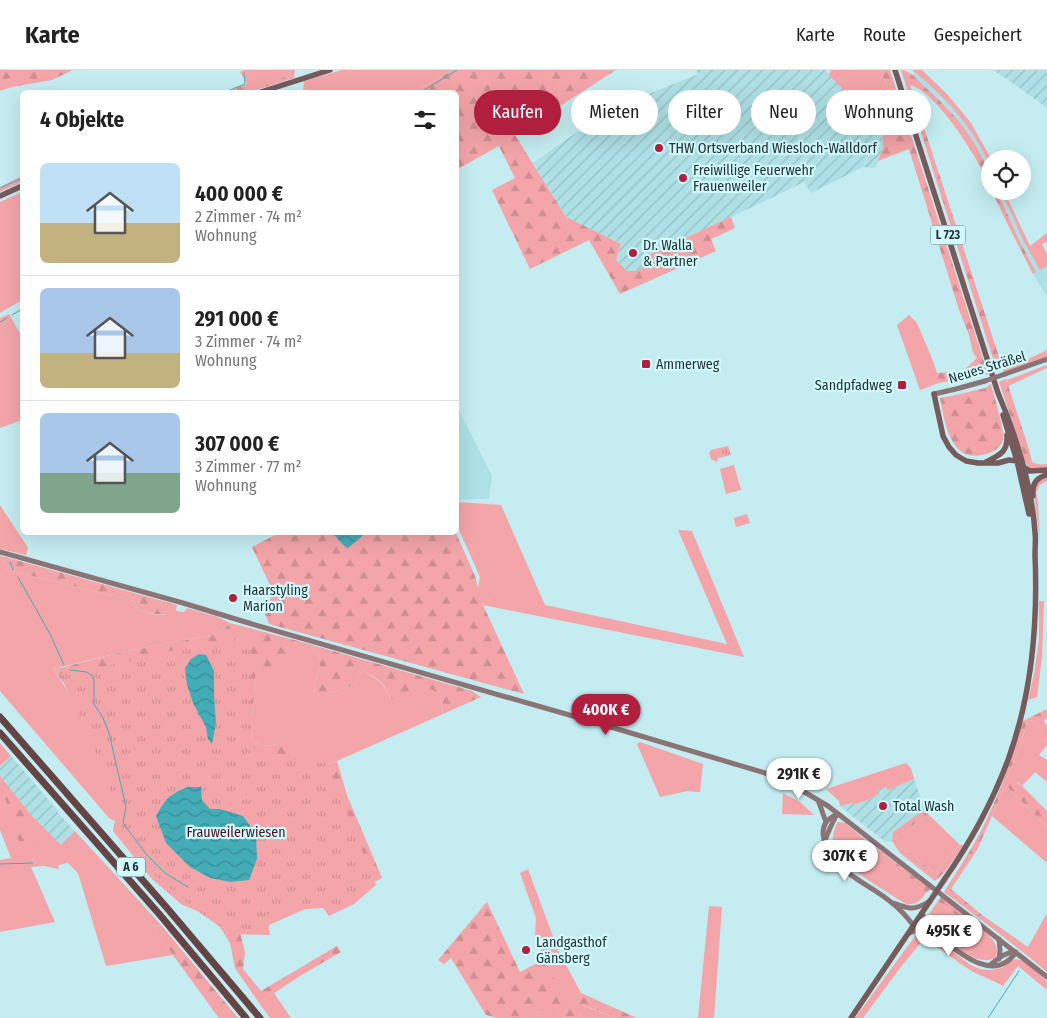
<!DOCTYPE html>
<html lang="de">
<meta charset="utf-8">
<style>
:root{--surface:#fff;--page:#f6f6f6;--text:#222;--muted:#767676;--line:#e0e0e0;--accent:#b11e3e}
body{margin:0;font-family:"Fira Sans Condensed",sans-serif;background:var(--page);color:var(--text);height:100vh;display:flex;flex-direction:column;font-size:19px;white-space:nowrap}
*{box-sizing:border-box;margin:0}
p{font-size:16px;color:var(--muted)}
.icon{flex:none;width:28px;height:28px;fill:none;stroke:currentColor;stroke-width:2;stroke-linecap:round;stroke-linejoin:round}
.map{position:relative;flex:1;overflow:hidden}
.panel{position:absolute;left:20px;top:20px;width:439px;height:445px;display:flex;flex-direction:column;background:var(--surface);border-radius:8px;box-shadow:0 5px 20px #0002}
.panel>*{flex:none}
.banner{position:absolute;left:474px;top:20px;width:475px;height:45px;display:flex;gap:10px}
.controls{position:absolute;left:981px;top:80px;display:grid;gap:10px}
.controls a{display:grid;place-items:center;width:50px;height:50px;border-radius:50%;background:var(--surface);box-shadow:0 5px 20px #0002;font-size:25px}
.price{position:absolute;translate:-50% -42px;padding:0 11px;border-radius:18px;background:#fff;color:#222;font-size:16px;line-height:32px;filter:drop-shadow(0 1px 2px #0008)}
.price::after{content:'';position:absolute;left:50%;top:30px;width:15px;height:11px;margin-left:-8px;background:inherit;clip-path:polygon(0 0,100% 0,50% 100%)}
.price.active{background:var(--accent);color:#fff}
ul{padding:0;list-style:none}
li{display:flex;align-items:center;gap:15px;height:125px;padding:0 20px}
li+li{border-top:1px solid var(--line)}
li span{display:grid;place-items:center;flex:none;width:140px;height:100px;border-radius:8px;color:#555}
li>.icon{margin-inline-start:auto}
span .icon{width:60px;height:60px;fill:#fffc;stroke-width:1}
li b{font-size:21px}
h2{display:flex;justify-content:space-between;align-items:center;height:60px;padding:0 20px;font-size:21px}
.chip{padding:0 18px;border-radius:22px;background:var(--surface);box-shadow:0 5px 20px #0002;font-size:18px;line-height:45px}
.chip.active{background:var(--accent);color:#fff}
header{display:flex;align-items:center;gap:30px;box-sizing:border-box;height:70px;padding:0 25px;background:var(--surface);border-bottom:1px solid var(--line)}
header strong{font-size:24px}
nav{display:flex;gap:28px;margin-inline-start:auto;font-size:18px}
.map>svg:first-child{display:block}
.built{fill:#aee0e5}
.industrial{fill:url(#industrial-furrows)}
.green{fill:#f3a5a9}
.forest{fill:url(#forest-firs)}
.park{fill:url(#park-tufts)}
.water{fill:url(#water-waves)}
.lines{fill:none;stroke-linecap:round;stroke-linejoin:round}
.stream{stroke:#44acb7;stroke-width:1}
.secondary{stroke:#8b7475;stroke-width:5}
.primary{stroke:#765b5c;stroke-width:5.5}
.highway{stroke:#634546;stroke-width:7}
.secondary-bridge{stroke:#8b7475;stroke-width:5}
.primary-bridge{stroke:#765b5c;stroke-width:5.5}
.poi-dot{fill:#b11e3e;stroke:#d1fafe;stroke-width:2}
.labels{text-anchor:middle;stroke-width:4.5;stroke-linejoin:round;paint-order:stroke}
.shield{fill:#d1fafe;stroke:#586f71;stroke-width:1}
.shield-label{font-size:12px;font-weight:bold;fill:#243335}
.poi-label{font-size:14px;fill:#243335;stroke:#d1fafe;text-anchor:start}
.street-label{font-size:14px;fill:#243335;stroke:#d1fafe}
.park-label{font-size:14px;fill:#4e111b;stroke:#d1fafe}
</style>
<header>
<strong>Karte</strong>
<nav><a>Karte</a><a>Route</a><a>Gespeichert</a></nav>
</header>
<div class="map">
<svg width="1047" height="948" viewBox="0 0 1047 948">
<defs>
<pattern id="industrial-furrows" width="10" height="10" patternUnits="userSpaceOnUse" patternTransform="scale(1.25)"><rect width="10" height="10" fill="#aee0e5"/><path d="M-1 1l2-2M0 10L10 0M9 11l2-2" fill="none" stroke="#96c1c5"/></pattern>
<pattern id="forest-firs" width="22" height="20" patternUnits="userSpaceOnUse" patternTransform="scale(1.25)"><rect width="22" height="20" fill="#f3a5a9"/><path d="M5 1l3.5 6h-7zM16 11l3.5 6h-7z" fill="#d08e92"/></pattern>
<pattern id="park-tufts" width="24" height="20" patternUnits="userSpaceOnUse" patternTransform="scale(1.25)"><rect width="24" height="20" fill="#f3a5a9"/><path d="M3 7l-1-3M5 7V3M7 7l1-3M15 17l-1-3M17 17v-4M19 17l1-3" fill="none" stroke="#d08e92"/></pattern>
<pattern id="water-waves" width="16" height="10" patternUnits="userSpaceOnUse" patternTransform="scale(1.25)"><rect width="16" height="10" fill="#44acb7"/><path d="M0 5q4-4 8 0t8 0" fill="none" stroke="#398d96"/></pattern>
</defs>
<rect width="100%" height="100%" fill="#c4ecf1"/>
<path class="built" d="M915,2L944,27L968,55L978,71L990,96V106L982,87L964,58L941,30L912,6Z
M997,121H1001L1023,170L1040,199L1047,196V227L1033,204L1036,201L1020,172Z
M457,336L492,406L489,429L457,430L456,428Z"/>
<path class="industrial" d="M696,0H825L856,33L875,49L882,63L883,77L878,91L875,98L863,97L811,123L804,112L731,147L650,184L649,193L638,201H627L616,190L621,174L566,147L533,93L638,19L644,26L698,4Z
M993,0H1047V38L1007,9Z
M11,686L58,741V743L75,761L61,776L32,746L0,706V696Z
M914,709L925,739L893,762L892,771L887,772L883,770L840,736L853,733L855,735L865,731L878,724L877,720L886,717L888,720Z"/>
<path class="green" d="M245,0H290L289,6L253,18L247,14L240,2Z
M342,0H453L414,22H303L304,11Z
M831,0H880L888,19L872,24L856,33L829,5Z
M912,0H922L947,24L971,53L989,85L991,89H990V96C973,57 945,26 912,0Z
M1001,121H1004L1030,176L1047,163V172L1042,174L1047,184V196L1040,200L1023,170Z
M22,122V230L0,243V132Z
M9,244L22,267V350L0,358V248Z
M909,245L917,253L933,291L937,303L939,313L920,320L897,255Z
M1047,280V287L1004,302L1000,290L1022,292Z
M1047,295V298L1008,316L1007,310Z
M1021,378C1028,390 1032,396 1047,394V398L1031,399C1024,393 1023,387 1021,378Z
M734,395L741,420L726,424L720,399Z
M1047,407V411L1040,415L1036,423L1038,431L1040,470L1034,424L1037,413Z
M458,432L501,435L545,535L727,574L678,460L692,461L744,587L483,535L478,519L480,507L456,453V433Z
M0,435L27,476L28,479L26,485L0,479Z
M747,444L750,453L736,457L734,448Z
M0,485L2,486L8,500L134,531L139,540C150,543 166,549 176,541L184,542L187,538L218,547L230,553L224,559L213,565L122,582L53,599C83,640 100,690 118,737L115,751L109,748L0,621Z
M1039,531H1044L1042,587L1037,627L1028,630L1034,604L1039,570Z
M302,572L316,576L310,578L317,582L320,589V598L314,617L315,624C327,626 343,619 355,614L357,610V605L364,601C377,610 383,612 390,627L427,618C440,620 442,633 443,644L337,691L302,702L278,674L266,676L252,671L251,660L256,601L293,576Z
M1031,650C1040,654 1040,665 1047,671V675L1039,685L1047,690V712L1035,702L1022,716L1017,712L1008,718L1047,757V793L992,746L1022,670L1027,652Z
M640,672L703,694L700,722H696L688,721L660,727L637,674Z
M0,673L11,686L0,696Z
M906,693L911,698L914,709L888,720L886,717L877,720L879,724L865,731L854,735L853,733L840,736L839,731L826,719Z
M0,706L32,746L61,775L75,761L162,856L151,855L173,885L106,896L78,803L68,793L58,795L59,799L44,796L31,797L55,852L0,862V790L11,788L0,760Z
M783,723L800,732L814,745L782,744Z
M928,744L960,775L935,803L905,778L898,780L892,771Z
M839,752L845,753L867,771L866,773L926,823C920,831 916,835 906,834C888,822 840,796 834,776C831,768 834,761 837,753Z
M528,799L558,880L581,923L563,931L535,867L536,848L520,803Z
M938,831L968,854L973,851C983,861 1003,872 995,888C975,898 947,869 932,857L928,852L927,847Z
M321,832L260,859L263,852L275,834Z
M709,836L722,837L714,948H698Z
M1047,843V902L1028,886L979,848L982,845L1028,877Z
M919,861C939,861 959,893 980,899C987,901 996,900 1003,897C1008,894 1014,887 1020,890C1027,892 1041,906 1047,911V920L1018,896L1003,916C993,910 980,906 970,900C955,891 939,875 922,871L900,898L863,948H855Z
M274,923L291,948H270L259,933Z
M554,934L560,947L567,948H525Z
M581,935L590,938L615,948H577L582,943Z"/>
<path class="forest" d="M0,0H73L52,10L12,17L0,21Z
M290,0H295L294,8L250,22H224L247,14L253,17L289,6Z
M453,0H616L515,65L566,147L621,174L616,190L627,201H638L649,193L650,184L731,147L735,158L711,169L716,181L620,224L589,170L530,199L492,120L515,108L499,76L456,100V22H414Z
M880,0H890L988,304L939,313L937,303L963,301L977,288L973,283L969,265L959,240L909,79L878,91L883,77L882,63L875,49L856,33L872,24L888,19Z
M901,0C909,0 917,9 923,15C948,37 970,61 984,91C986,96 989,101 990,106C991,109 990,114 990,117C987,110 984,103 980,96C969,75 933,20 910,15L1003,299L997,301Z
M22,106V112L0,122V117Z
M992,121H997L1020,172L1036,202L1033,204L1007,153Z
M1006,309L1029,379L1032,392L1026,388L1021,378L999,312Z
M991,314C994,327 1005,359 1003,370C1001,378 993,382 986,384C950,395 945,353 940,328L956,325L985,318Z
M279,463H331L338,467L341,473L362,467L366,463H456L475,506L483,535L524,624L269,554L265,544L271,527L269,513L252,477Z
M2,486L177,535L176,541L171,545L155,544L139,540L134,531L8,500Z
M230,553L302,572L287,581L285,594L272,604L262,597L256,601L251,660L252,671L266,676L278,674L290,677L301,691L303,702L337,691L347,725L382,808L329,834H275L263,852L235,851L241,866L245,882L243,899L261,921L337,876L341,882L300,906L259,933L235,898L230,873L220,857L204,844L181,834L152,809L113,761L118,737L86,655L63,612L53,599L60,598L122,582L213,565L224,559Z
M316,576L472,621L481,627L443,644C442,635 442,629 435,622C425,612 408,629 395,631C388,626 388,620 382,614C377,608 370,605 364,601L357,605V610L355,614C343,619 327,626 315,624L314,617L320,598V589L317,582L309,578Z
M1047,639V650L1045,649L1044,651L1047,656V671C1040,665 1040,654 1031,650L1027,652L1022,670L992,746L977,780L951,819L982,845L979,848L944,822C956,803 969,783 980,763C998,727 1012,690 1023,651Z
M1012,710L1022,716L1047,741V757L1008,718Z
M10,723L26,744L34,777L22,781L5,728Z
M925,739L928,744L892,771L893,762Z
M867,771L931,819L926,823L865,773Z
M960,775H964L944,803L935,811L900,783L898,780L905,778L935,803Z
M941,827L973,851L968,854L938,831Z
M487,832L520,902L545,889L563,930L581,923L637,948H615L591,938L582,935V943L577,948L560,947L554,935L525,948H498L486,945L451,888L444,894L438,890Z
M151,855L162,856L238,948H219Z"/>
<path class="park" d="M728,376L731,385L718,388L717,392L711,389L709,383L711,380Z
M236,561L251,565L250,676L308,694L328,692L376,815L354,834L329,846L323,838L267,842L270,865L231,864L196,840L160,810L114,760L117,740L99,690L60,604L100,598L196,575H233Z"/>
<path class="water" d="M331,463H366L348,478C341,475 338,467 331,463Z
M199,584L206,585L214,601V624L216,653L212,674L208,669L206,657L193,633L187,615L185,598L191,589Z
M187,717H201L202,730L210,739H220L243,746L256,764L257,789L249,810L231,812L210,808L190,797L166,773L156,746C166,728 169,725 187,717Z"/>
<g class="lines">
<path class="stream" d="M225,22L245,14L244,3
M421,22L457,0
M0,118L22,108
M12,245L22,239
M0,252L7,248
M10,492L13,500
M18,507L50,564L64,595
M70,600L87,602L92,606L94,610V634L103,648L109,663L126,737L123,753L146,784L165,803L188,817
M0,794L33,793
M988,948L1019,901"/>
<path class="secondary" d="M1005,304L1047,289
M934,324L956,319L985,311
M0,482L183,533L252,554L604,655L765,703L806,723L828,736L1047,907
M818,730L826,752
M838,744C828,748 823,753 823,764C826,801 869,812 892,833C900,839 907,847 913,855
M825,770L830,758L837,744
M893,833C909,839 914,841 930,831
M922,843L927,856L931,861
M908,864C917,859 922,858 931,861C953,877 993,917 1016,882
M999,869L1000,880L999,889
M990,895C998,889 1005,882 1015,882"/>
<path class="primary" d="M895,0L998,323C1016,365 1032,417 1035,462C1036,469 1035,477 1035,485C1038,554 1032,624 1008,690C992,733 970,773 944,810
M261,22L330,0
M0,126L22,116
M934,324L943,366L949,377L956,385L966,391L978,393H998L1009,390L1017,391
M1003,345L1017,391L1029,444
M986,392C1000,385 1008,382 1007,365
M1023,397L1030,401L1047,400
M1033,426C1032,415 1035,408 1047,405
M851,948L930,831"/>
<path class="highway" d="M0,647L167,838L260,948
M0,663L160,845L246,948"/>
<path class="secondary-bridge" d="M985,311L1005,304"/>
<path class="primary-bridge" d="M930,831L944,810"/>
</g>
<g class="poi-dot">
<circle cx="659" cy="78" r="5"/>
<circle cx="683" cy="108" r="5"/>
<circle cx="633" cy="183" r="5"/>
<rect x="641" y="289" width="10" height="10" rx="2.5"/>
<rect x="897" y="310" width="10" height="10" rx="2.5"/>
<circle cx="233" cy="528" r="5"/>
<circle cx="883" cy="736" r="5"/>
<circle cx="526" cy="880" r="5"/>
</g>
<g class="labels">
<g class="shield">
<rect x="930.5" y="155.5" width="35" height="19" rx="4"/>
<rect x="117" y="787.5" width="28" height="19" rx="4"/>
</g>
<g class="shield-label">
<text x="948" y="169">L 723</text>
<text x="131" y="801">A 6</text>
</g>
<g class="poi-label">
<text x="669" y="83">THW Ortsverband Wiesloch-Walldorf</text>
<text x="693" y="105">Freiwillige Feuerwehr<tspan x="693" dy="16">Frauenweiler</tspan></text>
<text x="643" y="180">Dr. Walla<tspan x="643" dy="16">&amp; Partner</tspan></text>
<text x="656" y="299">Ammerweg</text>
<text x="892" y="320" text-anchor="end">Sandpfadweg</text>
<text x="243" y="525">Haarstyling<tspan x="243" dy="16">Marion</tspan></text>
<text x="893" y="741">Total Wash</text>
<text x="536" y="877">Landgasthof<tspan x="536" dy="16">Gänsberg</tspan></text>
</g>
<g class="street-label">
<text transform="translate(987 297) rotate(-17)" y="5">Neues Sträßel</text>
</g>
<g class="park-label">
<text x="236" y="767">Frauweilerwiesen</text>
</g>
</g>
</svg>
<div class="controls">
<a><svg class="icon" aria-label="locate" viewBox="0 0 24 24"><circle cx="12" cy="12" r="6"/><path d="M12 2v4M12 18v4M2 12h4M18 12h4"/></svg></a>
</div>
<b class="price active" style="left:606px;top:666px">400K €</b>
<b class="price" style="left:799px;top:730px">291K €</b>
<b class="price" style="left:845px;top:812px">307K €</b>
<b class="price" style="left:949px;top:887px">495K €</b>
<div class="banner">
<a class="chip active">Kaufen</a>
<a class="chip">Mieten</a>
<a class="chip">Filter</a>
<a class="chip">Neu</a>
<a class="chip">Wohnung</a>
</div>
<section class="panel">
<h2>4 Objekte<svg class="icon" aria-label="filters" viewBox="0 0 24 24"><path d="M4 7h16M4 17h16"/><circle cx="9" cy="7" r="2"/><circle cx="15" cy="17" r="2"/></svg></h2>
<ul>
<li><span style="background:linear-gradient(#bfe0f5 60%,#c2b280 0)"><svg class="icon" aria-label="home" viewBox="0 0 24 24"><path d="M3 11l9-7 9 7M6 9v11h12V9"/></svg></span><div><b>400 000 €</b><p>2 Zimmer · 74 m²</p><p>Wohnung</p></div></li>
<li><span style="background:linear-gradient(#a9c7e8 65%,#c2b280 0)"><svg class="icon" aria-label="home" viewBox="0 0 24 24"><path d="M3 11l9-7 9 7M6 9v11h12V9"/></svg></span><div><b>291 000 €</b><p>3 Zimmer · 74 m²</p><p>Wohnung</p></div></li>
<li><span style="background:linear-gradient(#a9c7e8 60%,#7fa58c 0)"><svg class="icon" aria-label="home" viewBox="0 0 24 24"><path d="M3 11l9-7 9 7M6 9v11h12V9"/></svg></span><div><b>307 000 €</b><p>3 Zimmer · 77 m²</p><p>Wohnung</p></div></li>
</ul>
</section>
</div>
